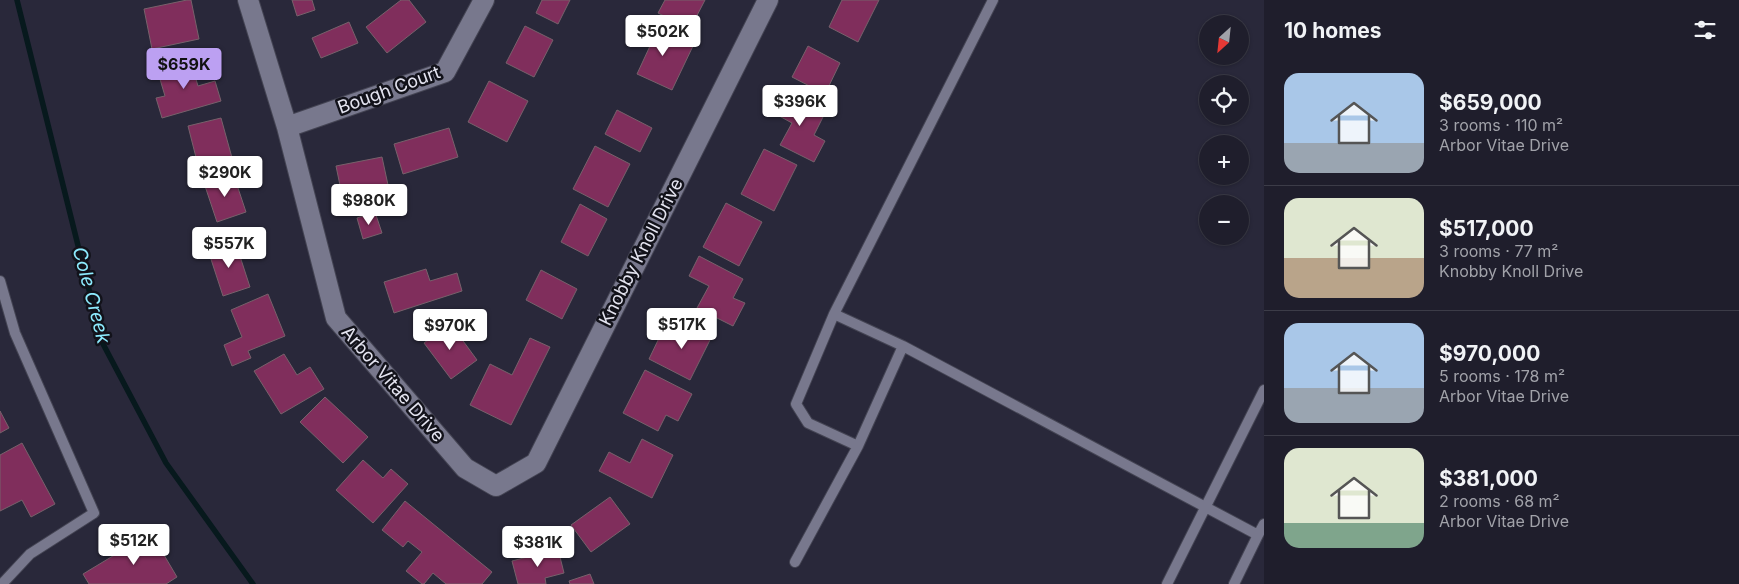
<!DOCTYPE html>
<meta charset="utf-8">
<style>
:root{--surface:#1f1e2c;--page:#2c2b38;--text:#f1f3f6;--muted:#a1a2a9;--line:#3c3c48;--accent:#bca0f2}
body{margin:0;font-family:Inter,sans-serif;background:var(--page);color:var(--text);height:100vh;display:flex;flex-direction:column;font-size:19px;white-space:nowrap}
*{box-sizing:border-box;margin:0}
p{font-size:16px;color:var(--muted)}
.icon{flex:none;width:28px;height:28px;fill:none;stroke:currentColor;stroke-width:2;stroke-linecap:round;stroke-linejoin:round}
.map{position:relative;flex:1;overflow:hidden}
.sheet{display:flex;flex-direction:column;background:var(--surface);width:475px}
.sheet>*{flex:none}
.needle{width:32px;rotate:207deg}
.buttons{position:absolute;left:1199px;top:15px;display:grid;gap:10px}
.buttons a{display:grid;place-items:center;width:50px;height:50px;border-radius:50%;background:var(--surface);box-shadow:0 1px 4px #0004,0 0 0 1px var(--line);font-size:25px}
.price{position:absolute;translate:-50% -42px;padding:0 11px;border-radius:5px;background:#fff;color:#222;font-size:16px;line-height:32px;filter:drop-shadow(0 1px 2px #0008)}
.price::after{content:'';position:absolute;left:50%;top:30px;width:15px;height:11px;margin-left:-8px;background:inherit;clip-path:polygon(0 0,100% 0,50% 100%)}
.price.selected{background:var(--accent);color:#111}
ul{padding:0;list-style:none}
li{display:flex;align-items:center;gap:15px;height:125px;padding:0 20px}
li+li{border-top:1px solid var(--line)}
li span{display:grid;place-items:center;flex:none;width:140px;height:100px;border-radius:15px;color:#555}
li>.icon{margin-inline-start:auto}
span .icon{width:60px;height:60px;fill:#fffc;stroke-width:1}
li b{font-size:21px}
h2{display:flex;justify-content:space-between;align-items:center;height:60px;padding:0 20px;font-size:21px}
main{display:flex;flex:1;min-height:0}
.map>svg:first-child{display:block}
.lines{fill:none;stroke-linecap:round;stroke-linejoin:round}
.stream{stroke:#07191d;stroke-width:5.5}
.building{fill:#802e5c;stroke:#77616b}
.lane-casing{stroke:#444453;stroke-width:12}
.street-casing{stroke:#444453;stroke-width:22}
.lane{stroke:#78788d;stroke-width:10}
.street{stroke:#78788d;stroke-width:20}
.labels{text-anchor:middle;stroke-width:5;stroke-linejoin:round;paint-order:stroke}
.street-label{font-size:18px;fill:#e4e4f0;stroke:#12121a}
.water-label{font-size:19px;font-style:italic;fill:#8debfe;stroke:#12121a}
</style>
<main>
<div class="map">
<svg width="1264" height="584" viewBox="0 0 1264 584">
<rect width="100%" height="100%" fill="#29283a"/>
<g class="lines">
<path class="stream" d="M17,0L102,342L166,463L253,584"/>
</g>
<path class="building" d="M187,0H191L199,39L152,49L144,9Z
M292,0H312L315,10L297,16Z
M401,0H409L426,22L387,53L366,27Z
M542,0H570L558,24L536,13Z
M665,0H705L690,29L658,13Z
M842,0H879L858,42L829,27Z
M349,22L358,43L321,58L312,38Z
M644,23L693,46L672,90L637,74L650,46L636,39Z
M525,26L553,40L534,77L506,63Z
M808,46L840,63L825,94L792,77Z
M190,59L198,86L215,81L221,101L162,118L156,98L165,96L157,69Z
M489,81L528,101L507,142L468,122Z
M781,93L824,115L814,135L825,141L814,162L780,145L792,123L772,112Z
M617,110L652,128L640,152L605,134Z
M221,118L234,165L200,173L188,126Z
M449,128L458,157L403,174L394,144Z
M595,146L630,164L608,207L573,189Z
M764,149L797,165L774,211L741,194Z
M382,157L388,185L342,195L336,166Z
M233,173L246,212L217,222L204,183Z
M726,203L762,222L739,266L703,247Z
M580,204L607,219L588,256L561,242Z
M375,212L382,233L363,239L357,218Z
M235,241L250,287L223,296L208,250Z
M699,256L743,279L733,298L745,303L733,326L697,308L709,286L689,276Z
M426,269L430,281L457,273L462,291L394,313L384,282Z
M541,270L577,289L562,319L526,300Z
M268,294L285,336L248,351L251,358L232,366L224,345L242,337L231,310Z
M682,321L712,336L690,380L649,359L661,334L672,340Z
M450,323L477,360L451,379L424,343Z
M530,338L550,347L511,425L470,405L490,364L512,375Z
M284,354L297,375L310,367L324,389L281,414L254,371Z
M645,370L692,394L678,421L666,415L658,431L623,413Z
M325,397L368,437L343,463L300,422Z
M0,411L9,428L0,433Z
M642,439L673,455L652,498L599,471L609,452L630,463Z
M22,443L55,504L31,517L22,500L0,511V455Z
M363,460L383,478L391,469L408,484L373,523L336,490Z
M610,497L630,524L591,552L571,525Z
M405,501L492,572L482,584H446L433,573L424,584H422L406,571L422,552L408,541L403,547L382,530Z
M151,533L177,577L166,584H89L83,574Z
M558,549L564,573L545,578L546,584H518L512,561Z
M590,574L594,584H570L569,581Z"/>
<g class="lines">
<defs>
<path id="lane" d="M0,281L15,333L94,513L30,554L2,584
M834,314L903,346
M858,446L903,346L1258,535L1264,524
M795,562L858,446L808,423L796,404L834,314L993,0
M1167,584L1264,390
M1234,584L1258,535"/>
<path id="street" d="M248,0L287,127L336,318L465,468L496,486L536,463L768,0
M287,127L445,72L484,0"/>
</defs>
<use href="#lane" class="lane-casing"/>
<use href="#street" class="street-casing"/>
<use href="#lane" class="lane"/>
<use href="#street" class="street"/>
</g>
<g class="labels">
<g class="street-label">
<text transform="translate(389 90) rotate(-20)" y="6">Bough Court</text>
<text transform="translate(641 252) rotate(-63)" y="6">Knobby Knoll Drive</text>
<text transform="translate(393 384) rotate(49)" y="6">Arbor Vitae Drive</text>
</g>
<g class="water-label">
<text transform="translate(92 295) rotate(75)" y="7">Cole Creek</text>
</g>
</g>
</svg>
<div class="buttons">
<a><svg class="needle" viewBox="-14 -14 28 28"><path d="M0-13l5 13h-10z" fill="#e53935"/><path d="M0 13l5-13h-10z" fill="#a1a2a9"/></svg></a>
<a><svg class="icon" aria-label="locate" viewBox="0 0 24 24"><circle cx="12" cy="12" r="6"/><path d="M12 2v4M12 18v4M2 12h4M18 12h4"/></svg></a>
<a>+</a>
<a>−</a>
</div>
<b class="price" style="left:663px;top:57px">$502K</b>
<b class="price selected" style="left:184px;top:90px">$659K</b>
<b class="price" style="left:800px;top:127px">$396K</b>
<b class="price" style="left:225px;top:198px">$290K</b>
<b class="price" style="left:369px;top:226px">$980K</b>
<b class="price" style="left:229px;top:269px">$557K</b>
<b class="price" style="left:682px;top:350px">$517K</b>
<b class="price" style="left:450px;top:351px">$970K</b>
<b class="price" style="left:134px;top:566px">$512K</b>
<b class="price" style="left:538px;top:568px">$381K</b>
</div>
<section class="sheet">
<h2>10 homes<svg class="icon" aria-label="filters" viewBox="0 0 24 24"><path d="M4 7h16M4 17h16"/><circle cx="9" cy="7" r="2"/><circle cx="15" cy="17" r="2"/></svg></h2>
<ul>
<li><span style="background:linear-gradient(#a9c7e8 70%,#9aa5b1 0)"><svg class="icon" aria-label="home" viewBox="0 0 24 24"><path d="M3 11l9-7 9 7M6 9v11h12V9"/></svg></span><div><b>$659,000</b><p>3 rooms · 110 m²</p><p>Arbor Vitae Drive</p></div></li>
<li><span style="background:linear-gradient(#dfe7d0 60%,#b9a48a 0)"><svg class="icon" aria-label="home" viewBox="0 0 24 24"><path d="M3 11l9-7 9 7M6 9v11h12V9"/></svg></span><div><b>$517,000</b><p>3 rooms · 77 m²</p><p>Knobby Knoll Drive</p></div></li>
<li><span style="background:linear-gradient(#a9c7e8 65%,#9aa5b1 0)"><svg class="icon" aria-label="home" viewBox="0 0 24 24"><path d="M3 11l9-7 9 7M6 9v11h12V9"/></svg></span><div><b>$970,000</b><p>5 rooms · 178 m²</p><p>Arbor Vitae Drive</p></div></li>
<li><span style="background:linear-gradient(#dfe7d0 75%,#7fa58c 0)"><svg class="icon" aria-label="home" viewBox="0 0 24 24"><path d="M3 11l9-7 9 7M6 9v11h12V9"/></svg></span><div><b>$381,000</b><p>2 rooms · 68 m²</p><p>Arbor Vitae Drive</p></div></li>
</ul>
</section>
</main>
